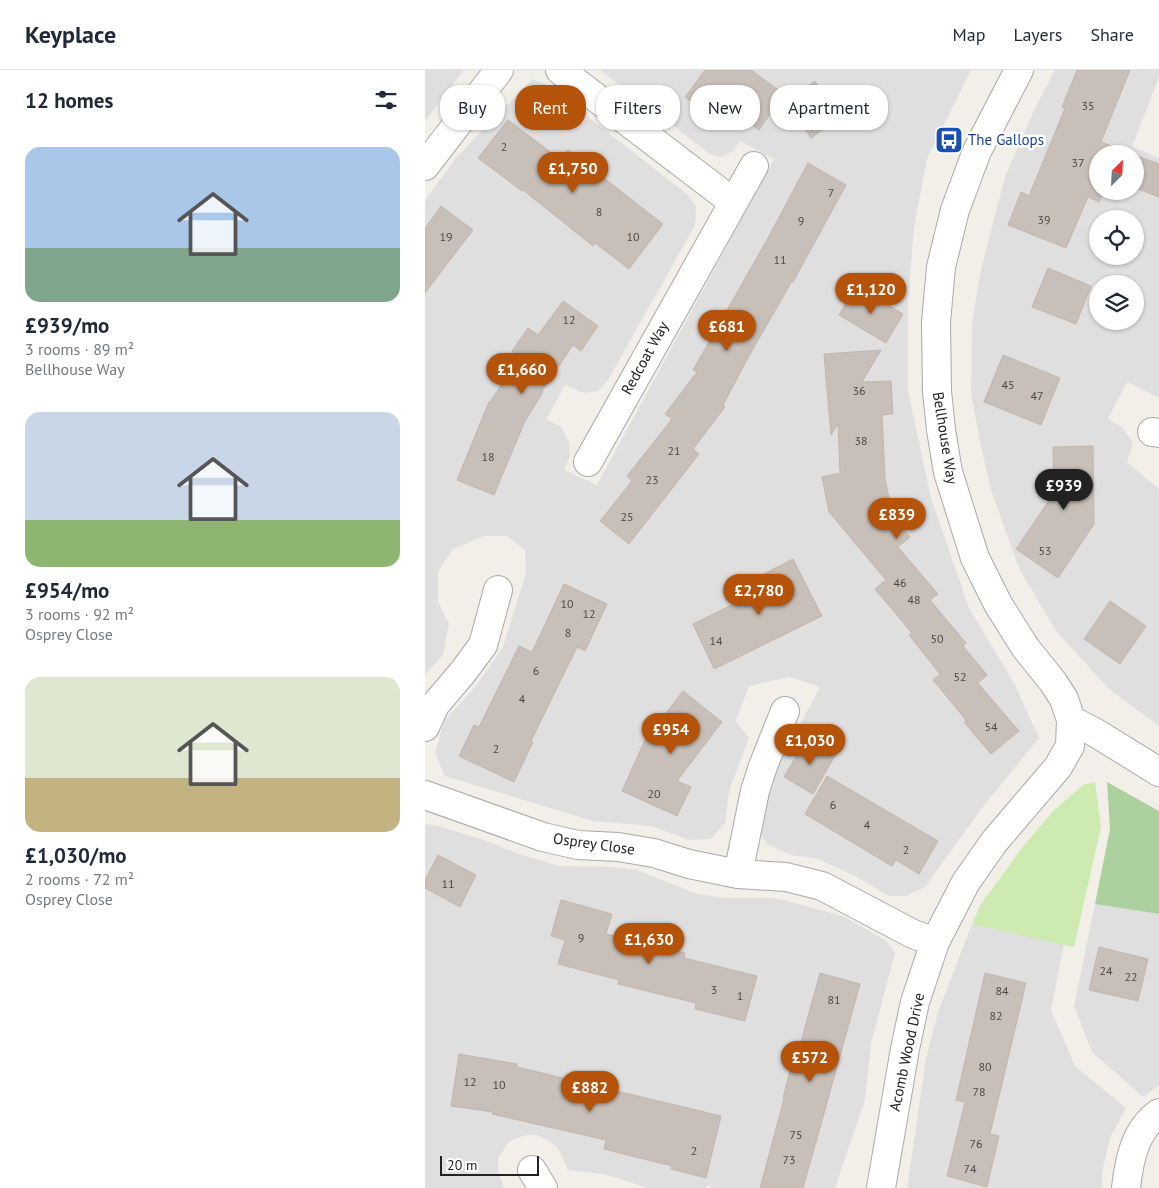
<!DOCTYPE html>
<meta charset="utf-8">
<style>
:root{--surface:#fff;--page:#f6f6f7;--text:#1f2937;--muted:#747a83;--line:#e0e1e3;--accent:#b45309}
body{margin:0;font-family:"PT Sans",sans-serif;background:var(--page);color:var(--text);height:100vh;display:flex;flex-direction:column;font-size:19px;white-space:nowrap}
*{box-sizing:border-box;margin:0}
p{font-size:16px;color:var(--muted)}
.icon{flex:none;width:28px;height:28px;fill:none;stroke:currentColor;stroke-width:2;stroke-linecap:round;stroke-linejoin:round}
.map{position:relative;flex:1;overflow:hidden}
.side{display:flex;flex-direction:column;background:var(--surface);width:425px}
.side>*{flex:none}
.hud{position:absolute;left:15px;top:15px;width:475px;height:45px;display:flex;gap:10px}
.needle{width:32px;rotate:24deg}
.controls{position:absolute;left:664px;top:75px;display:grid;gap:10px}
.controls a{display:grid;place-items:center;width:55px;height:55px;border-radius:50%;background:var(--surface);box-shadow:0 1px 4px #0004;font-size:25px}
.scale{position:absolute;left:15px;bottom:12px;width:99px;box-sizing:border-box;padding-left:5px;border:2px solid #222;border-top:0;font-size:14px;line-height:18px;white-space:nowrap;color:#222;-webkit-text-stroke:4px #fff;paint-order:stroke}
.price{position:absolute;translate:-50% -42px;padding:0 11px;border-radius:18px;background:var(--accent);color:#fff;font-size:16px;line-height:32px;filter:drop-shadow(0 1px 2px #0008)}
.price::after{content:'';position:absolute;left:50%;top:30px;width:15px;height:11px;margin-left:-8px;background:inherit;clip-path:polygon(0 0,100% 0,50% 100%)}
.price.current{background:#222;color:#fff}
ul{padding:0;list-style:none}
li{display:grid;align-content:center;gap:10px;height:265px;padding:0 25px}
li span{display:grid;place-items:center;height:155px;border-radius:15px;color:#555}
li>.icon{margin-inline-start:auto}
span .icon{width:90px;height:90px;fill:#fffc;stroke-width:1}
li b{font-size:21px}
h2{display:flex;justify-content:space-between;align-items:center;height:60px;padding:0 25px;font-size:21px}
.tag{padding:0 18px;border-radius:20px;background:var(--surface);box-shadow:0 1px 4px #0004;font-size:18px;line-height:45px}
.tag.current{background:var(--accent);color:#fff}
header{display:flex;align-items:center;gap:30px;box-sizing:border-box;height:70px;padding:0 25px;background:var(--surface);border-bottom:1px solid var(--line)}
header strong{font-size:24px}
nav{display:flex;gap:28px;margin-inline-start:auto;font-size:18px}
main{display:flex;flex:1;min-height:0}
.map>svg:first-child{display:block}
.residential{fill:#e0dfdf;fill-rule:evenodd}
.grass{fill:#cdebb0}
.forest{fill:#add19e}
.building{fill:#c7bfb8;stroke:#c4b6ab}
.lines{fill:none;stroke-linecap:round;stroke-linejoin:round}
.street-casing{stroke:#a9a9a9;stroke-width:30}
.street{stroke:#fff;stroke-width:28}
.labels{text-anchor:middle;stroke-width:5;stroke-linejoin:round;paint-order:stroke}
.number-label{font-size:12px;fill:#4b4948}
.transit-label{font-size:15px;fill:#164399;stroke:#fff;text-anchor:start}
.street-label{font-size:15px;fill:#222;stroke:#fff}
</style>
<header>
<strong>Keyplace</strong>
<nav><a>Map</a><a>Layers</a><a>Share</a></nav>
</header>
<main>
<section class="side">
<h2>12 homes<svg class="icon" aria-label="filters" viewBox="0 0 24 24"><path d="M4 7h16M4 17h16"/><circle cx="9" cy="7" r="2"/><circle cx="15" cy="17" r="2"/></svg></h2>
<ul>
<li><span style="background:linear-gradient(#a9c7e8 65%,#7fa58c 0)"><svg class="icon" aria-label="home" viewBox="0 0 24 24"><path d="M3 11l9-7 9 7M6 9v11h12V9"/></svg></span><div><b>£939/mo</b><p>3 rooms · 89 m²</p><p>Bellhouse Way</p></div></li>
<li><span style="background:linear-gradient(#c9d6e8 70%,#8fb573 0)"><svg class="icon" aria-label="home" viewBox="0 0 24 24"><path d="M3 11l9-7 9 7M6 9v11h12V9"/></svg></span><div><b>£954/mo</b><p>3 rooms · 92 m²</p><p>Osprey Close</p></div></li>
<li><span style="background:linear-gradient(#dfe7d0 65%,#c2b280 0)"><svg class="icon" aria-label="home" viewBox="0 0 24 24"><path d="M3 11l9-7 9 7M6 9v11h12V9"/></svg></span><div><b>£1,030/mo</b><p>2 rooms · 72 m²</p><p>Osprey Close</p></div></li>
</ul>
</section>
<div class="map">
<svg width="734" height="1118" viewBox="0 0 734 1118">
<rect width="100%" height="100%" fill="#f2efe9"/>
<path class="residential" d="M0,0H39L0,51Z
M175,0H546L502,89L489,157L483,232V321L506,428L544,538L589,613L614,668L557,738L500,817L481,826H464L430,806L393,789L366,785L342,774L331,757L342,716L395,617L365,607L324,616L311,651L324,668L304,721L300,753L286,769L264,770L226,756L168,751L20,706L10,683L19,651L52,615L78,577L101,503L100,480L82,466H59L28,479L13,502V532L24,554L18,585L0,605V131L30,89L107,9L122,15L263,125L271,137L270,155L183,310L173,321L159,323L140,315L121,349L136,357L144,372L145,386L139,400L172,415L349,89L315,71L308,81L296,87L285,84Z
M630,0H734V7L707,77L734,88V328L702,312L683,349L697,357L708,373L702,392L734,419V656L684,619L631,561L594,498L566,420L556,377L546,324L547,252L556,199L580,107L610,38ZM672,84H710V121H672ZM672,149H710V186H672ZM672,214H710V251H672Z
M0,754L14,756L64,772L94,784L134,796L187,797L212,800L272,824L301,828H348L363,831L420,847L461,871L470,883L446,973L440,1030L410,1118H289L282,1115L281,1118H223L179,1104L143,1100L133,1078L121,1069L111,1065H102L90,1068L82,1074L73,1089V1102L79,1118H0Z
M670,834L734,844V1015L718,1027L667,982L649,936Z
M547,854L639,874L626,940L650,996L701,1038L685,1068L677,1103V1118H482L501,989L513,942Z"/>
<path class="grass" d="M670,712L676,757L649,877L547,854L556,834L599,775L630,739L658,715Z"/>
<path class="forest" d="M682,712L734,741V844L670,834L685,759Z"/>
<path class="building" d="M280,0H326L359,24L334,60L291,30L282,43L260,27Z
M652,0H705L676,72L708,84H672V121H679L674,132L663,127L641,178L583,155L596,122L604,126L640,38L637,37Z
M390,11L415,47L386,68L361,32Z
M83,50L136,90L143,80L238,154L204,199L170,173L168,176L98,120L97,121L53,88Z
M710,85L734,94V127L710,118Z
M383,93L421,115L368,212L367,211L324,286L298,335L300,337L268,379L274,384L204,474L175,451L207,411L202,406L247,349L240,344L272,302L268,300L343,168Z
M16,136L48,160L0,223V158Z
M623,198L666,216L651,254L607,237Z
M431,216L478,244L461,273L414,245Z
M138,231L173,256L156,281L148,275L117,321L118,322L100,351L69,425L32,410L64,332H65L95,286L87,281L103,258L113,265Z
M456,280L437,312L466,311L468,344L457,345L460,408L468,448L485,467L473,477L513,524L505,530L541,573L538,576L562,605L553,613L594,661L566,684L539,652L541,650L508,610L515,604L484,565L487,563L450,519L461,510L404,442L397,407L415,403L413,354L406,365L399,284Z
M578,285L635,308L616,355L559,332Z
M668,376L669,454L633,508L591,479L629,423L628,377Z
M368,489L397,546L289,599L268,554L331,523L325,511Z
M139,514L182,534L160,581L152,577L106,671L108,672L89,712L34,686L49,655L54,657L94,576L107,582Z
M685,531L721,556L695,594L659,569Z
M258,621L297,652L252,711L266,717L252,746L197,721L220,670Z
M382,668L411,684L388,724L359,707Z
M402,706L513,771L494,804L471,790L467,796L380,744Z
M13,785L51,805L35,837L0,818V810Z
M136,830L187,844L181,864L260,883L259,888L332,906L320,951L270,939L271,933L193,914L194,910L133,894L140,870L126,866Z
M674,877L723,889L713,931L664,920Z
M395,903L435,914L400,1040L378,1118H335L359,1029L358,1028L369,985L372,986Z
M560,903L601,913L565,1064L574,1066L562,1117L522,1106L540,1032L531,1030Z
M34,984L92,994V997L296,1046L281,1108L246,1099L247,1096L179,1079L181,1070L67,1044L68,1042L26,1036Z"/>
<g class="lines">
<defs>
<path id="street" d="M135,0L308,132
M0,96L74,0
M727,362L734,363
M163,392L329,96
M646,650L671,663L734,702
M0,657L10,635L38,602L58,575L73,520
M0,725L118,767L153,775L193,777L229,783L264,794L313,804L361,807L397,816L488,864L510,872
M313,804L330,721L338,696L360,641
M107,1100L118,1118
M456,1118L480,979L490,932L510,872L541,812L569,772L633,697L645,676L646,650L639,629L628,612L600,577L573,534L550,488L523,402L516,360L512,321L511,252L516,197L530,140L552,81L594,0
M701,1118C704,1090 710,1060 734,1043"/>
</defs>
<use href="#street" class="street-casing"/>
<use href="#street" class="street"/>
</g>
<defs>
<symbol id="bus-square" viewBox="-11 -11 22 22"><rect x="-9" y="-9" width="18" height="18" rx="4" fill="#1a4fb4" stroke="#fff"/><path d="M-5-6H5V4H4V6H2V4H-2V6H-4V4H-5ZM-3.5-4V0h7V-4ZM-3.5 1.2v1.5H-2V1.2ZM2 1.2v1.5H3.5V1.2Z" fill="#fff"/></symbol>
</defs>
<g fill-rule="evenodd">
<use href="#bus-square" x="508" y="54" width="32" height="32"/>
</g>
<g class="labels">
<g class="number-label">
<text x="663" y="40">35</text>
<text x="79" y="81">2</text>
<text x="653" y="97">37</text>
<text x="406" y="127">7</text>
<text x="174" y="146">8</text>
<text x="619" y="154">39</text>
<text x="376" y="155">9</text>
<text x="21" y="171">19</text>
<text x="208" y="171">10</text>
<text x="355" y="194">11</text>
<text x="144" y="254">12</text>
<text x="583" y="319">45</text>
<text x="434" y="325">36</text>
<text x="612" y="330">47</text>
<text x="436" y="375">38</text>
<text x="249" y="385">21</text>
<text x="63" y="391">18</text>
<text x="227" y="414">23</text>
<text x="202" y="451">25</text>
<text x="620" y="485">53</text>
<text x="475" y="517">46</text>
<text x="489" y="534">48</text>
<text x="142" y="538">10</text>
<text x="164" y="548">12</text>
<text x="143" y="567">8</text>
<text x="512" y="573">50</text>
<text x="291" y="575">14</text>
<text x="111" y="605">6</text>
<text x="535" y="611">52</text>
<text x="97" y="633">4</text>
<text x="566" y="661">54</text>
<text x="71" y="683">2</text>
<text x="229" y="728">20</text>
<text x="408" y="739">6</text>
<text x="442" y="759">4</text>
<text x="481" y="784">2</text>
<text x="23" y="818">11</text>
<text x="156" y="872">9</text>
<text x="681" y="905">24</text>
<text x="706" y="911">22</text>
<text x="289" y="924">3</text>
<text x="577" y="925">84</text>
<text x="315" y="930">1</text>
<text x="409" y="934">81</text>
<text x="571" y="950">82</text>
<text x="560" y="1001">80</text>
<text x="45" y="1016">12</text>
<text x="74" y="1019">10</text>
<text x="554" y="1026">78</text>
<text x="371" y="1069">75</text>
<text x="551" y="1078">76</text>
<text x="269" y="1085">2</text>
<text x="364" y="1094">73</text>
<text x="545" y="1103">74</text>
</g>
<g class="transit-label">
<text x="543" y="75">The Gallops</text>
</g>
<g class="street-label">
<text transform="translate(220 288) rotate(-61)" y="5">Redcoat Way</text>
<text transform="translate(520 368) rotate(81)" y="5">Bellhouse Way</text>
<text transform="translate(169 774) rotate(8)" y="5">Osprey Close</text>
<text transform="translate(482 982) rotate(-78)" y="5">Acomb Wood Drive</text>
</g>
</g>
</svg>
<div class="controls">
<a><svg class="needle" viewBox="-14 -14 28 28"><path d="M0-13l5 13h-10z" fill="#e53935"/><path d="M0 13l5-13h-10z" fill="#747a83"/></svg></a>
<a><svg class="icon" aria-label="locate" viewBox="0 0 24 24"><circle cx="12" cy="12" r="6"/><path d="M12 2v4M12 18v4M2 12h4M18 12h4"/></svg></a>
<a><svg class="icon" aria-label="layers" viewBox="0 0 24 24"><path d="M12 4l9 5-9 5-9-5zM3 14l9 5 9-5"/></svg></a>
</div>
<div class="scale">20 m</div>
<b class="price" style="left:148px;top:124px">£1,750</b>
<b class="price" style="left:446px;top:245px">£1,120</b>
<b class="price" style="left:302px;top:282px">£681</b>
<b class="price" style="left:97px;top:325px">£1,660</b>
<b class="price current" style="left:639px;top:441px">£939</b>
<b class="price" style="left:472px;top:470px">£839</b>
<b class="price" style="left:334px;top:546px">£2,780</b>
<b class="price" style="left:246px;top:685px">£954</b>
<b class="price" style="left:385px;top:696px">£1,030</b>
<b class="price" style="left:224px;top:895px">£1,630</b>
<b class="price" style="left:385px;top:1013px">£572</b>
<b class="price" style="left:165px;top:1043px">£882</b>
<div class="hud">
<a class="tag">Buy</a>
<a class="tag current">Rent</a>
<a class="tag">Filters</a>
<a class="tag">New</a>
<a class="tag">Apartment</a>
</div>
</div>
</main>
